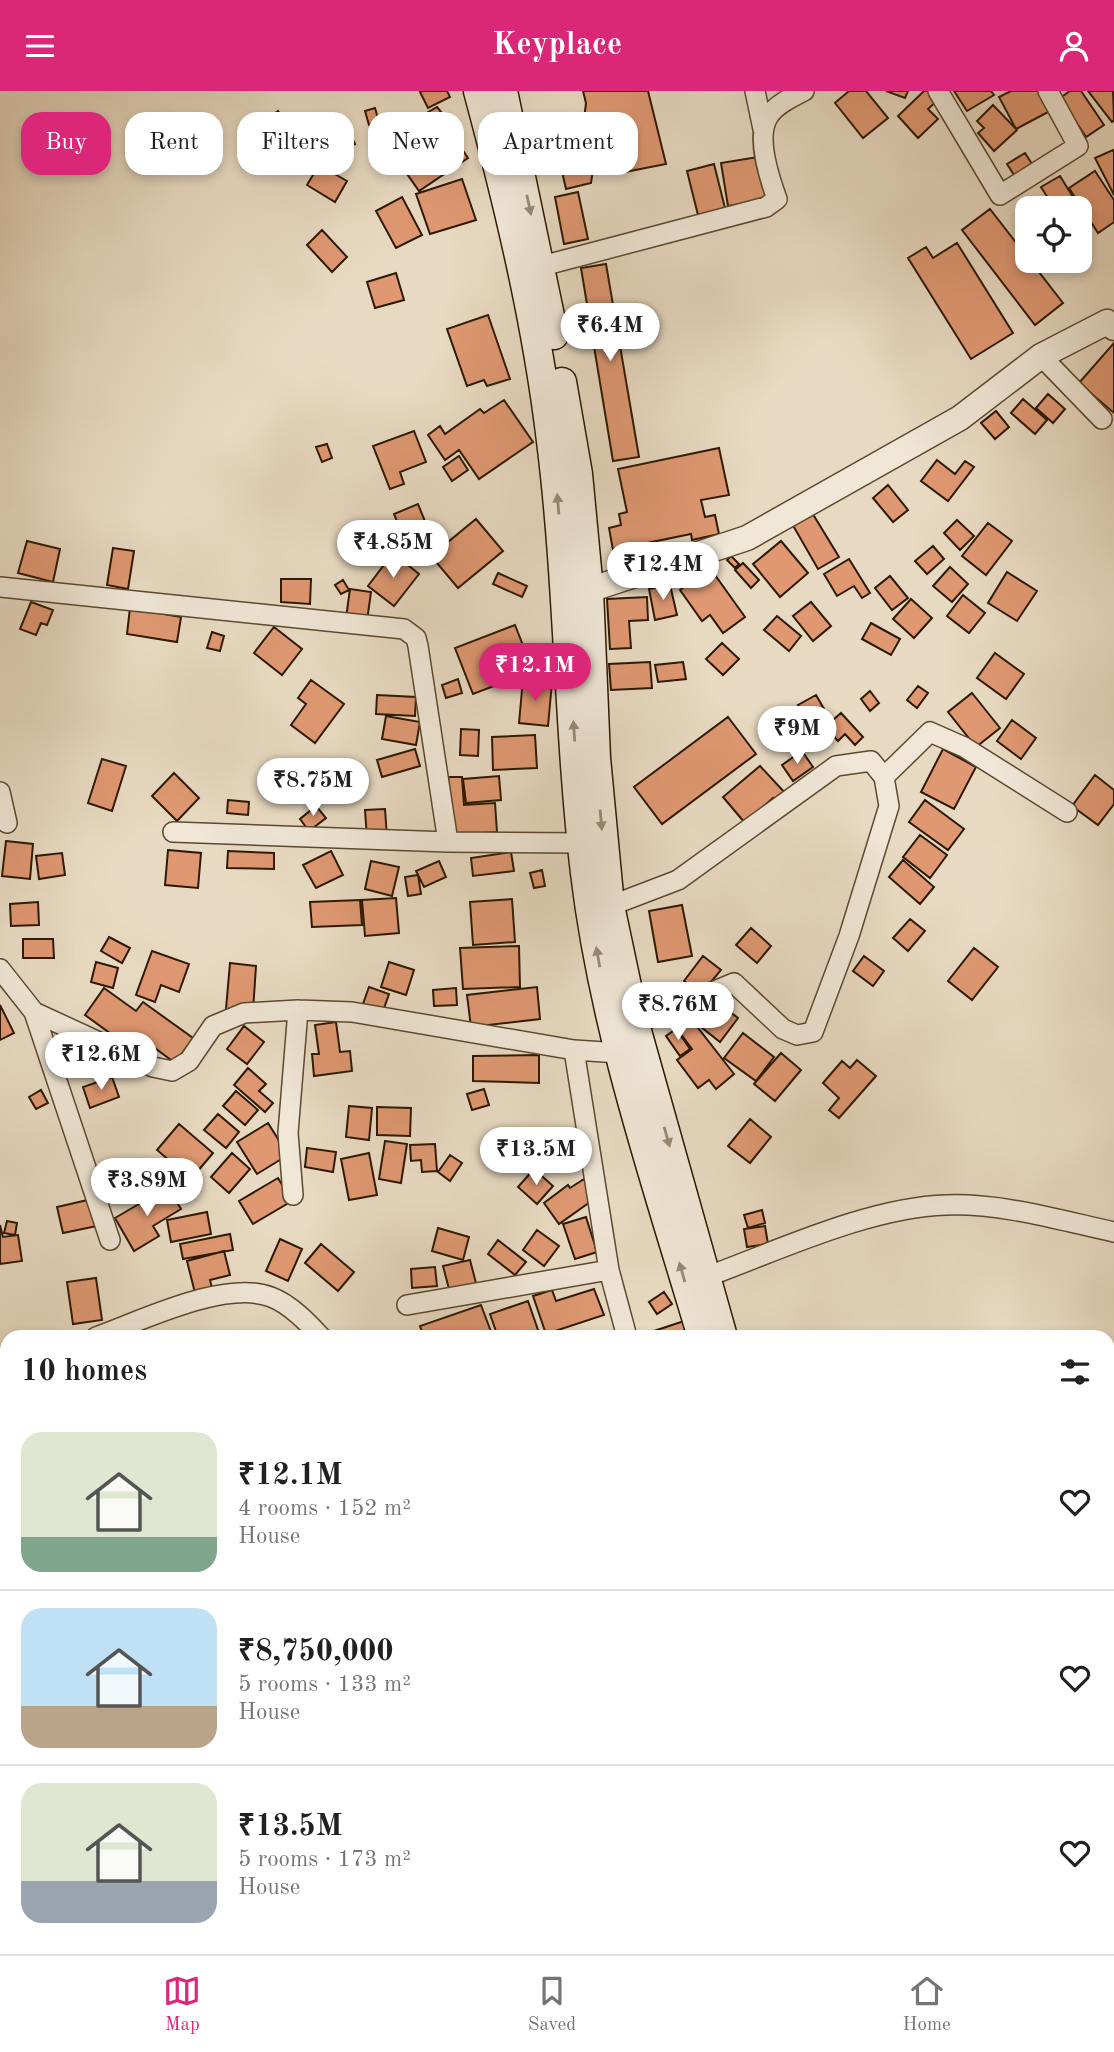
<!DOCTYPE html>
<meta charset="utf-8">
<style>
:root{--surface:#fff;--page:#f6f6f6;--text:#202124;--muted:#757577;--line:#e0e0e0;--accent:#db2777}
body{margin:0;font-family:"Old Standard TT",serif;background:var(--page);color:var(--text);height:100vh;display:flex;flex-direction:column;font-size:26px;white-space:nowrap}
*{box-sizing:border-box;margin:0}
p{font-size:23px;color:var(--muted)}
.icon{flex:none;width:38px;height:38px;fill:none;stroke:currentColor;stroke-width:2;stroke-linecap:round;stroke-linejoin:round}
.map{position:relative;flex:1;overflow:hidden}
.drawer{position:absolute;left:0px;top:1239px;width:1115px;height:625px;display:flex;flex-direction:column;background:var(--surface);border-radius:21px 21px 0 0;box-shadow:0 4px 10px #0003}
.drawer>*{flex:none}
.guide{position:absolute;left:21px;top:21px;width:700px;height:63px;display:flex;gap:14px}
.controls{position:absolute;left:1015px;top:105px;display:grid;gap:14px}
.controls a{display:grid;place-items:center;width:77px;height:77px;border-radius:14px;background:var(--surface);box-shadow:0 4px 10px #0003;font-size:35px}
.price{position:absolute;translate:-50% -60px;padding:0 16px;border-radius:24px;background:#fff;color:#222;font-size:23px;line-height:46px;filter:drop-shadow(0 2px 4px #0008)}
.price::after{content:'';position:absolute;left:50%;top:42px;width:21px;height:16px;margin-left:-10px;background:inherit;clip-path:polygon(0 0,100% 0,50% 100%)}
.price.selected{background:var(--accent);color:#fff}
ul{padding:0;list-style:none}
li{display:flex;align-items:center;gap:21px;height:175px;padding:0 21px}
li+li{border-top:2px solid var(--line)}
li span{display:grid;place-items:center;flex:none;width:196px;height:140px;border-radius:21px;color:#555}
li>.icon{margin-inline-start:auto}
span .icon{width:84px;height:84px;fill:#fffc;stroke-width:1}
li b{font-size:30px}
h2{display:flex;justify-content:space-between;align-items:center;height:84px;padding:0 21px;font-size:30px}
.pill{padding:0 24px;border-radius:21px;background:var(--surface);box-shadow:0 4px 10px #0003;font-size:24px;line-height:63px}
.pill.selected{background:var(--accent);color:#fff}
header{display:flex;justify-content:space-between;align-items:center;height:91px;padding:0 21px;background:var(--accent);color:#fff;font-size:32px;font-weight:600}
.dock{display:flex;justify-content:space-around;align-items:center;height:98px;border-top:2px solid var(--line);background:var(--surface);font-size:19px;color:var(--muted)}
.dock a{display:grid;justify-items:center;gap:4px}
.dock .selected{color:var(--accent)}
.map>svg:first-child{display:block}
.building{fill:#df9872;stroke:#2d1900;stroke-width:2}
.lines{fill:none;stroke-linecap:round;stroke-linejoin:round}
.minor-casing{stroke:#5c4930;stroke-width:22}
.tertiary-casing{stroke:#5c4930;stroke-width:27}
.secondary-casing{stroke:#2d1900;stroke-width:31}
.minor{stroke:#f0e7d7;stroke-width:19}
.tertiary{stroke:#f0e7d7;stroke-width:24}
.secondary{stroke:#f0e7d7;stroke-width:28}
.oneway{fill:#988a76}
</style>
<header><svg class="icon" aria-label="menu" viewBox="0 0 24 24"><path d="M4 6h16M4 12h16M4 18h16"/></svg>Keyplace<svg class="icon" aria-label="person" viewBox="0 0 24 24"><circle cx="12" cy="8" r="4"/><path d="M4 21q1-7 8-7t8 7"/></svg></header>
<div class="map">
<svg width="1114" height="1863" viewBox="0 0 1114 1863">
<rect width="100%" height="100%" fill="#e8dac2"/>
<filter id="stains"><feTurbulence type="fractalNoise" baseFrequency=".00286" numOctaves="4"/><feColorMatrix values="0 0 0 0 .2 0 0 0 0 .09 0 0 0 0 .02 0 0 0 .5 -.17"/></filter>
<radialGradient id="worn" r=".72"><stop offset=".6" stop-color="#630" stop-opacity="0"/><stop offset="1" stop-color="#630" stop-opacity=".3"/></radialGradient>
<path class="building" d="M423,0H447L450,6L428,17L420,1Z
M583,0H648L666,73L615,83L612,55L596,59L591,92L566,98L563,85L569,39L583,36L586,12Z
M849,0H866L888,27L863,47L835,12Z
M886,0H908L905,7Z
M924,0H931L939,8L928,18L938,28L918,47L898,25Z
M954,0H991L994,4L967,20Z
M1011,0H1040L1050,20L1016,38L999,6Z
M1070,0H1081L1104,34L1086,46L1060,7Z
M1088,0H1113L1114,29L1112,31Z
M993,14L1017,39L994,60L978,42L984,37L977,30Z
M437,16L454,37L431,50L418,27Z
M375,17L379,31L369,34L365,20Z
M278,20L289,34L265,52L255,38Z
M348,39L355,53L337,62L329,48Z
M451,42L468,67L419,100L405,80L427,65L423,61Z
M535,45L565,48L563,73L533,70Z
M1113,59L1114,61V104L1095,67Z
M1025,62L1032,73L1014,84L1007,73Z
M764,65L771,108L728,115L721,72Z
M714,73L725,117L698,124L687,80Z
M319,74L347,90L335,111L307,94Z
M1095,80L1114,109V131L1098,142L1069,97Z
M1060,85L1084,124L1080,127V117H1049L1053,115L1041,96Z
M462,88L476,129L430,143L416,103Z
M578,101L588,148L564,153L555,106Z
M402,106L422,144L396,157L376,120Z
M990,118L1063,212L1035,234L962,139Z
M322,139L347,166L332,181L307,154Z
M957,152L1013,242L971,268L908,167L926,156L933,167Z
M606,173L639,366L613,370L581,177Z
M396,182L404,209L375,217L367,191Z
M488,224L510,288L487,295L484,289L467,295L447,238Z
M1114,252V322L1079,292Z
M1048,303L1065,318L1053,332L1036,317Z
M1023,308L1047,329L1035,343L1011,322Z
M504,309L533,351L479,388L459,359L445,369L428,344L440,335L445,343L480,318L484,322Z
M996,320L1009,336L995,348L981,332Z
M414,340L426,371L400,381L404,393L390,398L373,355Z
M327,353L332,367L322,371L316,356Z
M719,357L729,404L701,409L705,426L715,424L719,443L692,449L691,443L613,459L609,437L621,434L619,423L627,421L618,378Z
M459,365L468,379L452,390L443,376Z
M937,369L955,383L965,370L974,376L948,410L921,390Z
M888,394L908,419L893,431L873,407Z
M418,413L432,448L408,457L394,423Z
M811,420L839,466L818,478L791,431Z
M476,428L503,460L458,497L431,465Z
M957,429L974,445L960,459L944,442Z
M988,432L1012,450L986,484L962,465Z
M27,450L60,458L53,491L18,482Z
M781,450L808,482L780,506L753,473Z
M933,455L944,468L927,483L915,470Z
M113,457L134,460L128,498L107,494Z
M393,462L419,483L394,515L368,495Z
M731,465L739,473L735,477L727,469Z
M849,468L870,502L862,507L854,495L837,505L824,483Z
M743,472L759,489L751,497L735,479Z
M950,476L968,493L952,511L933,495Z
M710,477L745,526L723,542L710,524L702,530L680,499Z
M1007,481L1037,500L1017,530L988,512Z
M498,482L527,495L522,506L493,493Z
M890,485L908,507L892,519L875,497Z
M281,488H311L310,513L281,511Z
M343,489L349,499L341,503L335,494Z
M670,494L677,524L655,529L649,498Z
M350,498L371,501L367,530L346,527Z
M963,504L985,522L969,542L947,525Z
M647,506L648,529L629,530L631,557L610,558L607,508Z
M911,508L932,527L914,547L893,528Z
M31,511L53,519L47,534L41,532L36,544L20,538Z
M811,511L831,535L813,550L793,525Z
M130,517L181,526L177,551L127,543Z
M777,525L801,545L789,560L764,539Z
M871,532L900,548L891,564L862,548Z
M515,534L533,580L473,603L455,557Z
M274,536L302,558L282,584L254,562Z
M212,541L224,545L220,560L207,557Z
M722,552L739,568L723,584L706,568Z
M995,562L1024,583L1006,608L977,587Z
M650,571L652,597L611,599L609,573Z
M683,571L686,588L658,591L655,574Z
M458,588L462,602L446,607L442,594Z
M523,588L552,591L548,635L519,632Z
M311,589L344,613L315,652L291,634L306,613L298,607Z
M918,595L928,602L917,617L907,609Z
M870,600L879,612L870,620L861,608Z
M972,602L1000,637L976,656L948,621Z
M377,604L416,606L415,625L376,623Z
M816,604L824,618L807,628L798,614Z
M841,622L863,646L855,654L845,643L838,650L825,636Z
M386,625L420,631L416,654L382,648Z
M728,626L756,663L662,733L634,696Z
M1012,629L1036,647L1021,668L997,650Z
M461,638L479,639L478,665L460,664Z
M535,644L537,677L493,679L492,646Z
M415,658L420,675L382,686L377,669Z
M943,658L976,676L954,718L921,701Z
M802,660L813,676L793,690L782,674Z
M102,668L126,675L112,720L88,712Z
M760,675L787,704L777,712L773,707L745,732L723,706Z
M174,682L199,707L177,730L152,705Z
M1095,684L1114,699V713L1098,734L1072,715Z
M499,685L501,709L466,712L463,688Z
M448,686H462L464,714L495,712L497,741L453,744Z
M228,709L249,711L248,724L227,722Z
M925,709L964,738L948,759L909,731Z
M316,715L326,727L309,740L300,728Z
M385,718L387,746L367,747L365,719Z
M920,744L947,764L930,787L903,766Z
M6,750L33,753L30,788L2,785Z
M168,759L201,762L198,797L165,794Z
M228,760L274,762V778L227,777Z
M331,760L343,784L316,797L303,774Z
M511,761L514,780L473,785L471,767Z
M62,762L65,784L39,788L36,765Z
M903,769L934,796L920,813L889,786Z
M371,770L399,776L392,805L365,798Z
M439,770L446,786L424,796L416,780Z
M542,779L545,795L534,797L530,782Z
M418,784L421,803L408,805L405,786Z
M396,807L399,842L365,845L362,809Z
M512,808L515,851L473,854L470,811Z
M360,809L362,834L312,836L310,811Z
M38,811L39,834L11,835L10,813Z
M682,814L692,865L658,871L649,820Z
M910,828L925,840L908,860L893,847Z
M751,837L771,855L757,872L736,854Z
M109,846L130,857L122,872L101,860Z
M23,848H53L54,867H23Z
M519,855L520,896L463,898L460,857Z
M974,857L998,876L972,909L948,890Z
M152,860L189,873L179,901L161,894L155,911L136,904Z
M703,865L721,879L701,903L684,890Z
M864,865L884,880L873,895L853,880Z
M96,871L118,877L113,897L91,891Z
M389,871L414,879L406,904L381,896Z
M230,872L256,875L253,920L226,918Z
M369,896L389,903L383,920L363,913Z
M537,896L540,928L471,936L467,904Z
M104,897L136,920L143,911L193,947L175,972L152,955L144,967L85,924Z
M456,897L457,914L434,915L433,899Z
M714,909L738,927L720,951L696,932Z
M0,914L14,942L0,949Z
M688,924L734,983L716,998L709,989L698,997L677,969L692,958L674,934Z
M336,931L340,961L350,960L352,980L314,985L312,963H319L315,934Z
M244,935L264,951L247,973L227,958Z
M676,938L690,958L680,965L666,945Z
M743,942L774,966L756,990L724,967Z
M781,962L801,979L775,1010L754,993Z
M539,964V992L473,990V965Z
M857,969L876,985L839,1027L829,1019L839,1007L823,992L842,970L850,977Z
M248,977L266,993L259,1000L273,1012L265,1021L234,994Z
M112,986L119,1006L90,1017L83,996Z
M484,998L489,1014L472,1019L467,1003Z
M41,999L48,1012L36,1018L29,1006Z
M236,1000L258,1019L245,1034L223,1015Z
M349,1015L372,1017L369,1049L346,1046Z
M377,1016L411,1017L410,1045L377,1044Z
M218,1023L239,1041L226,1057L204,1039Z
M750,1028L771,1046L750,1072L728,1055Z
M268,1032L288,1064L257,1083L237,1051Z
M179,1033L213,1062L191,1088L157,1059Z
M385,1050L407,1053L401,1092L379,1088Z
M435,1053L437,1080L422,1081L421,1069L411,1070L410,1054Z
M307,1057L336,1061L333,1081L305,1076Z
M232,1062L250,1078L229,1102L211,1086Z
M369,1062L377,1104L349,1109L341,1068Z
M450,1064L462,1072L450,1090L438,1081Z
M534,1078L553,1095L537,1113L518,1096Z
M278,1087L292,1110L253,1133L239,1110Z
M584,1088L597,1106L559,1133L544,1112L568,1094L570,1097Z
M168,1096L181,1118L153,1135L159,1145L134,1160L115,1127Z
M92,1108L97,1135L63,1142L57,1116Z
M762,1119L765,1132L748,1137L744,1124Z
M207,1121L211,1143L171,1151L167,1129Z
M586,1126L597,1161L575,1168L563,1133Z
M7,1130L17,1132L15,1144L4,1142Z
M0,1134L3,1146L18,1144L22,1170L0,1173Z
M765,1135L768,1153L747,1156L744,1138Z
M438,1137L469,1146L463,1169L432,1160Z
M537,1139L559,1155L544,1175L523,1159Z
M230,1143L233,1159L183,1168L180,1153Z
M280,1148L302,1158L288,1190L266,1180Z
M498,1149L526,1171L515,1184L488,1163Z
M321,1153L354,1181L338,1200L305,1172Z
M224,1160L230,1184L210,1189L213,1201L196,1206L187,1170Z
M470,1169L477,1196L450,1202L443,1175Z
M435,1176L437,1195L412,1197L411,1178Z
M96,1187L102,1229L73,1233L67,1191Z
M594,1198L604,1224L546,1243L533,1205L552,1199L556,1210Z
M664,1201L672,1213L657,1223L649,1211Z
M528,1210L539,1242L528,1246H498L490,1223Z
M481,1214L493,1246H424L420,1235Z
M687,1229L692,1246H656L654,1240Z
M7,1406V1528L0,1525V1421Z
M600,1857H643L646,1863H602Z
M713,1857H824L826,1862L797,1863L795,1859L786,1863H716Z"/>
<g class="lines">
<defs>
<path id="minor" d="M755,0L763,38
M938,0L1000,104L1078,55L1048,0
M542,175L766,116L777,108C769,86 756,46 768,26C775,14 792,6 804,0
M1041,265L1102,328
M0,496L404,538L416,547L418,555L448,751
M884,686L930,641L964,656L1067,721
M0,701L7,732
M173,741L448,751L582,752
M610,815L678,789L836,675L871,670L884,686L889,715L849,845L813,941L797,944L783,938L734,892L635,933
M0,878L34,921L153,976L172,980L189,970L213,935L244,922L298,919L352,921L574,959L619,962
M34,921L110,1149
M574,959L609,1179
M293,1104L288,1042L298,919
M706,1186C777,1160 870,1116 946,1114C1002,1112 1059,1129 1114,1141
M407,1214L609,1179L627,1246
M96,1246C141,1230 225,1188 271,1206C290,1213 308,1232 321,1246
M0,1273L7,1271"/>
<path id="tertiary" d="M572,501L589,499L747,447L960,327L1041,265L1107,231L1114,237"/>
<path id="secondary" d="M478,0C509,115 537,232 551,350C569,493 568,639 585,782C604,941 657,1094 702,1246
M503,0L554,244
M562,291L578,383L589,499L596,667L610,815L635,933L723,1246
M871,1857L872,1863
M897,1857L898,1863"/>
</defs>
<use href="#minor" class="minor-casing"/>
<use href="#tertiary" class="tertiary-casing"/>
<use href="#secondary" class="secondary-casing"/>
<use href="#minor" class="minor"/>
<use href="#tertiary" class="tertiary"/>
<use href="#secondary" class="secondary"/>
</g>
<defs><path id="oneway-solid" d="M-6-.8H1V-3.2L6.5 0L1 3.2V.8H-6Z" transform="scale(1.75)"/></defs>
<g class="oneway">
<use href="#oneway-solid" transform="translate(529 114) rotate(78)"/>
<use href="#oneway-solid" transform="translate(558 413) rotate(-95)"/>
<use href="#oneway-solid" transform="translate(574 640) rotate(-94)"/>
<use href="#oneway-solid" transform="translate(601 729) rotate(85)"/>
<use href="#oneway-solid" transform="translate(598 866) rotate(-100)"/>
<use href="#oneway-solid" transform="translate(667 1046) rotate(74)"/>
<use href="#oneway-solid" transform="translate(682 1181) rotate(-106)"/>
</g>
<rect width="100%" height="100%" filter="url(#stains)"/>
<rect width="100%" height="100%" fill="url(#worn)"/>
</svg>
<div class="controls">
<a><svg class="icon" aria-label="locate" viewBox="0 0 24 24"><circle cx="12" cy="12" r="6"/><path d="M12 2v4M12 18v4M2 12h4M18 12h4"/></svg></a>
</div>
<b class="price" style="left:610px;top:272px">₹6.4M</b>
<b class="price" style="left:393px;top:489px">₹4.85M</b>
<b class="price" style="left:663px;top:511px">₹12.4M</b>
<b class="price selected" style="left:535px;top:612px">₹12.1M</b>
<b class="price" style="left:797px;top:675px">₹9M</b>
<b class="price" style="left:313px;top:727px">₹8.75M</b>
<b class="price" style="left:678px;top:951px">₹8.76M</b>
<b class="price" style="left:101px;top:1001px">₹12.6M</b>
<b class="price" style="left:536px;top:1096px">₹13.5M</b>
<b class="price" style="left:147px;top:1127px">₹3.89M</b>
<div class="guide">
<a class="pill selected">Buy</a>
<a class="pill">Rent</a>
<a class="pill">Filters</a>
<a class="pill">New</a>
<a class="pill">Apartment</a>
</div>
<section class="drawer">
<h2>10 homes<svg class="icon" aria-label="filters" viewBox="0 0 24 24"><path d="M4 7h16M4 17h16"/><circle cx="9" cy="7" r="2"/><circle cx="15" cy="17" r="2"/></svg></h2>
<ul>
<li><span style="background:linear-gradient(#dfe7d0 75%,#7fa58c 0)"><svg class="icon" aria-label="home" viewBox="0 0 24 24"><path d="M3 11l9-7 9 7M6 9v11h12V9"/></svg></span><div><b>₹12.1M</b><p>4 rooms · 152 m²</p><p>House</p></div><svg class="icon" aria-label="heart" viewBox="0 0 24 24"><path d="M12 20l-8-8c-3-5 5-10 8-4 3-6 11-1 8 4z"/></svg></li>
<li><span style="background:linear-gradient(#bfe0f5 70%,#b9a48a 0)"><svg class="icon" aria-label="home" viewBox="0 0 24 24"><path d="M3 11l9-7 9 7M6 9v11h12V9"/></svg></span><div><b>₹8,750,000</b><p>5 rooms · 133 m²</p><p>House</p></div><svg class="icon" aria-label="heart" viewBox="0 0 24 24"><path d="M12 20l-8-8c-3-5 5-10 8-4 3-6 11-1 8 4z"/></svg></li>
<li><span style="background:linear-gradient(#dfe7d0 70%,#9aa5b1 0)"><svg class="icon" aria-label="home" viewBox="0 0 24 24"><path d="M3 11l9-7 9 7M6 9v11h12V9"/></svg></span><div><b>₹13.5M</b><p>5 rooms · 173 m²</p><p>House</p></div><svg class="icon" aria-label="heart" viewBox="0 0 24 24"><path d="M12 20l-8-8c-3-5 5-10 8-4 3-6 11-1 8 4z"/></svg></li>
</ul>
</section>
</div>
<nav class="dock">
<a class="selected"><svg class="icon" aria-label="map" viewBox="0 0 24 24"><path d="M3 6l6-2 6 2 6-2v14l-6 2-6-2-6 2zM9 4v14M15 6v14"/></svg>Map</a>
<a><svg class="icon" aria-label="saved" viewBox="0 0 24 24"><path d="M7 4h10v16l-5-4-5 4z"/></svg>Saved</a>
<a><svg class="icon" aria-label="home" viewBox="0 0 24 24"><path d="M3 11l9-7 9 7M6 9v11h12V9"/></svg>Home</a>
</nav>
